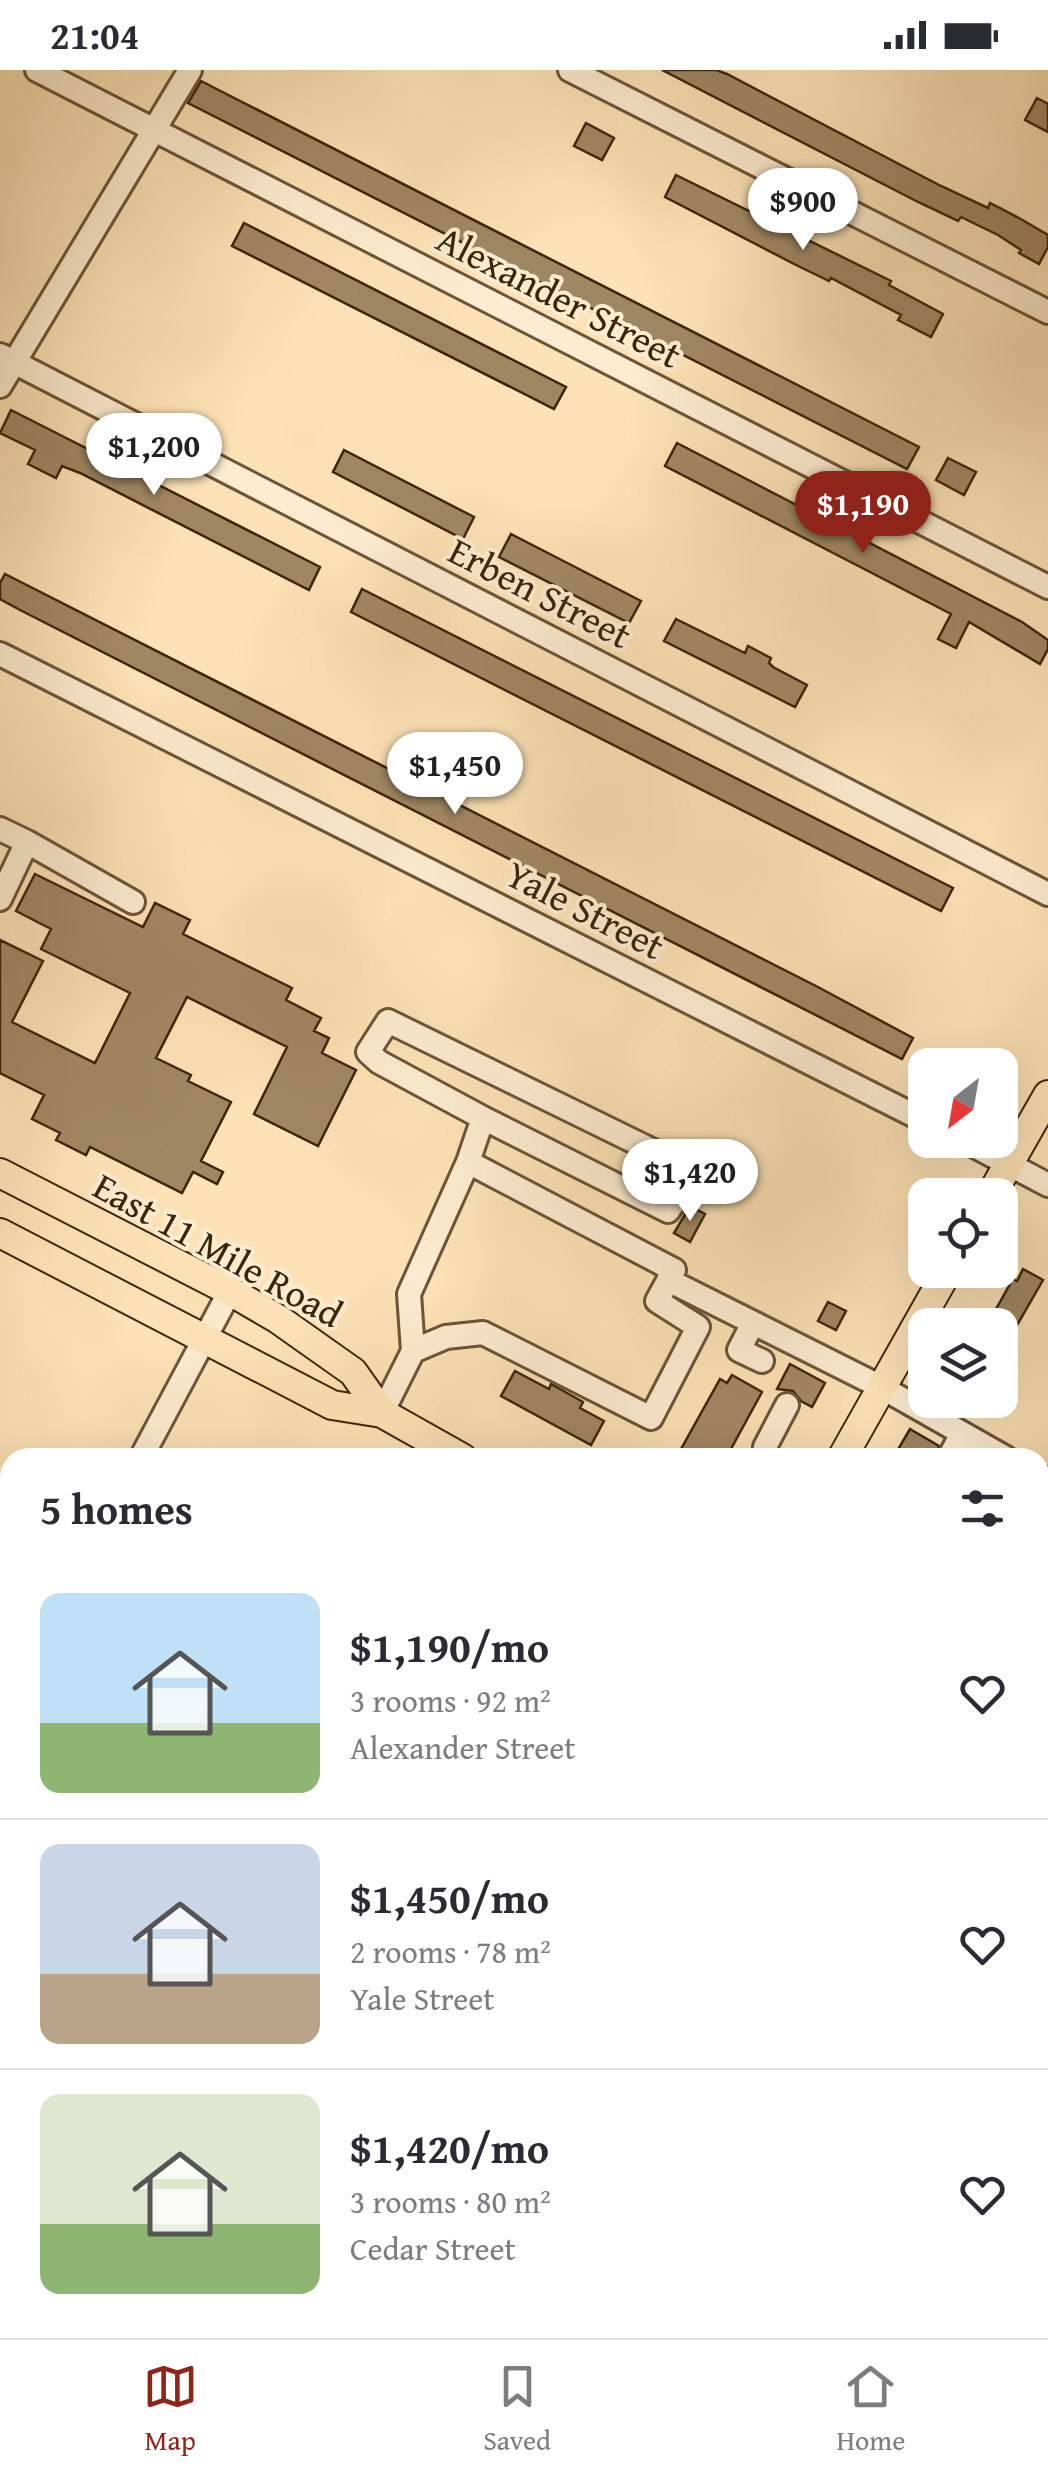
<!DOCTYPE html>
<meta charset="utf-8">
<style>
:root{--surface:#fff;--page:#f7f7f7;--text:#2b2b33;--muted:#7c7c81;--line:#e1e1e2;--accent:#8f2418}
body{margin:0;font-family:"Gentium Book Plus",serif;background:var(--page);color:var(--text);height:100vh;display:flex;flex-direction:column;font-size:38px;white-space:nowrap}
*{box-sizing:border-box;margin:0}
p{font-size:32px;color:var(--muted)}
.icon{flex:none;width:55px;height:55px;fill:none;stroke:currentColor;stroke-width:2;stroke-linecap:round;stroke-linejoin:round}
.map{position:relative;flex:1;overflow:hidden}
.details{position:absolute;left:0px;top:1378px;width:1050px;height:892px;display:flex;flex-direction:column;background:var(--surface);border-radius:30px 30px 0 0;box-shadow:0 10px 40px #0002}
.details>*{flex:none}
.needle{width:65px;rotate:211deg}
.fabs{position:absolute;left:908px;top:978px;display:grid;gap:20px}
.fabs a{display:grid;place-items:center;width:110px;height:110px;border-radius:20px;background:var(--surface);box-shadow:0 10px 40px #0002;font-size:50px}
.price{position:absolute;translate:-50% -85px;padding:0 22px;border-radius:35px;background:#fff;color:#222;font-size:32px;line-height:65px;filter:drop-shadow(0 2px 5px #0008)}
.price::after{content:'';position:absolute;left:50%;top:60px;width:30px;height:22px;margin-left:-15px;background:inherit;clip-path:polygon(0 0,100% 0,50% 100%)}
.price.active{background:var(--accent);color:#fff}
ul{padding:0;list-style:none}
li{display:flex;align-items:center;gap:30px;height:250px;padding:0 40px}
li+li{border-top:2px solid var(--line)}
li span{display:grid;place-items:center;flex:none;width:280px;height:200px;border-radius:20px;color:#555}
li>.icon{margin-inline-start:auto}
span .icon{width:120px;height:120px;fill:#fffc;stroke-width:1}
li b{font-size:42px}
h2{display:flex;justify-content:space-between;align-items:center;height:120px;padding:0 40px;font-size:42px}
.status{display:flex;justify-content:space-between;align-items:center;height:70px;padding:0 50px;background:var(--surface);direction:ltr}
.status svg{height:28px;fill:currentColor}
.tabs{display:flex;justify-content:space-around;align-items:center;height:140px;border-top:2px solid var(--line);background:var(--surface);font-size:28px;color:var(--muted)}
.tabs a{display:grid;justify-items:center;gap:5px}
.tabs .active{color:var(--accent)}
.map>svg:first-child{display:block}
.building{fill:#a08764;stroke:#3d240b;stroke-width:2.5}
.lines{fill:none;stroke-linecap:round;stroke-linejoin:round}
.minor-casing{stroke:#6d5436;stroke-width:28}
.major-casing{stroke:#3d240b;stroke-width:32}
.minor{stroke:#fdecd0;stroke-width:22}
.major{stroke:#fce2b6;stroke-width:28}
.labels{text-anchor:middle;stroke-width:8;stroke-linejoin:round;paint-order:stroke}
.street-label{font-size:38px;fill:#3d240b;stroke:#fdecd0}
</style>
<div class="status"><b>21:04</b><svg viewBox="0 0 49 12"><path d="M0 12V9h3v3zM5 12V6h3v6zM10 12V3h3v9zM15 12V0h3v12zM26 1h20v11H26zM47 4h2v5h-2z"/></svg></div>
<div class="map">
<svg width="1048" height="2268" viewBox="0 0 1048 2268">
<rect width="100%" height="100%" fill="#fce2b6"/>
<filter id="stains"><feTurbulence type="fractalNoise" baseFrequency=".002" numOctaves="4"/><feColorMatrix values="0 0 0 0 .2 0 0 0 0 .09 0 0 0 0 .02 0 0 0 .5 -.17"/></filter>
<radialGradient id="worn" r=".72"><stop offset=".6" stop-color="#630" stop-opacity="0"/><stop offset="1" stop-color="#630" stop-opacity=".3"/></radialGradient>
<path class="building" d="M662,0H716L727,4L941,116L988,138L990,133L1019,148L1048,165V177L1039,194L1019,183L1021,180L998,165L961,147L958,151L918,132Z
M201,11L919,377L907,399L188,33Z
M1037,28L1048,34V62L1025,50Z
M586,53L614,68L602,90L574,76Z
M676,105L891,211L889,215L943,244L931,267L898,250L901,245L831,208L829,211L796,195L665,127Z
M244,153L566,317L554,339L232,176Z
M11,340L320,497L309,520L80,403L62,396L56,408L28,394L35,380L0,363Z
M677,373L1022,552L1048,570V579L1040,594L969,552L956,578L938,569L951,544L665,396Z
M344,380L474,447L463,469L333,402Z
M948,388L976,402L964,425L936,410Z
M511,464L641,531L629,553L499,487Z
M5,504L816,916L913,968L902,989L20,540L0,529V513Z
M362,519L953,818L941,841L351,542Z
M676,549L745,583L748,576L771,588L769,593L773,597L807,615L795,637L664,571Z
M35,804L143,857L155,833L190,850L183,864L292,918L286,930L321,948L314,961L329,968L322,983L356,1000L318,1076L254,1044L287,977L187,927L156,988L191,1005L188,1011L231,1032L201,1091L223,1102L217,1114L193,1102L182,1123L90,1077L86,1085L56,1070L60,1063L32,1049L44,1025L0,1003V870L43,891L12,952L95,993L130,923L41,879L51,859L16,841Z
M690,1136L705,1144L690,1172L674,1163Z
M1023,1199L1043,1210L1000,1285V1255H987L1013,1209L1017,1211Z
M828,1232L846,1241L836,1260L818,1251Z
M790,1294L825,1313L812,1337L801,1331L793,1321L777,1319Z
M515,1301L549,1319L551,1314L583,1332L580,1338L604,1351L591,1375L501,1326Z
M732,1305L762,1322L726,1388H676L720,1309L727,1313Z
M910,1359L939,1376L934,1388H893Z"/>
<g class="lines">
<defs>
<path id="minor" d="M37,0L1048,517
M570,0L1048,242
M0,285L1048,824
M0,316L190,0
M0,584L925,1051
M0,759L27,772L0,829
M27,772L133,832
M963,1070L1048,1115
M468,1092L483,1048L379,992L368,982L388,951L680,1094L688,1101V1112L668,1141L483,1048
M668,1210L881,1317L1006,1388
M753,1253L739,1280L762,1291
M382,1343L413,1281L446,1267L483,1263L651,1348L698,1257L657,1231L674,1200L468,1092L409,1224L413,1281
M765,1377L787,1335
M141,1388L230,1221
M949,1388L962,1363
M1040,1407L1048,1411
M0,1645L10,1626
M1040,1827L1048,1812
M491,2260L493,2268
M10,2268L15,2260
M763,2268L767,2260
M795,2268L799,2260"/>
<path id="major" d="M0,1103L230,1221L278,1249L353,1302L382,1343
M991,1125L1048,1025
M0,1163L332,1335L382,1343L462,1388
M842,1388L948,1200
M1040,1699L1048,1703
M351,2268L355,2260"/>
</defs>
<use href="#minor" class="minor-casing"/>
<use href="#major" class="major-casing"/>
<use href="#minor" class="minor"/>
<use href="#major" class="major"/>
</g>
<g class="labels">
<g class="street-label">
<text transform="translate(559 227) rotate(27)" y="13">Alexander Street</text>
<text transform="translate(540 523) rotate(27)" y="13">Erben Street</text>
<text transform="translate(585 840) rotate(27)" y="13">Yale Street</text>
<text transform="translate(218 1180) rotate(29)" y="13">East 11 Mile Road</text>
</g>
</g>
<rect width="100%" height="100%" filter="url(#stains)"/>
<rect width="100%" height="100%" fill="url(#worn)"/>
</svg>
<div class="fabs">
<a><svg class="needle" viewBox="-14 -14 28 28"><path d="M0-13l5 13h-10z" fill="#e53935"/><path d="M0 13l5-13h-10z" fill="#7c7c81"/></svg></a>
<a><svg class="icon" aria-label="locate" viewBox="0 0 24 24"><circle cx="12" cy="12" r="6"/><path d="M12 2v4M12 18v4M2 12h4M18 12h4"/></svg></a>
<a><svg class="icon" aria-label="layers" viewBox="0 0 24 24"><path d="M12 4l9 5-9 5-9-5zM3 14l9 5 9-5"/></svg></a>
</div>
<b class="price" style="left:803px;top:183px">$900</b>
<b class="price" style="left:154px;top:428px">$1,200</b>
<b class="price active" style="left:863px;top:486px">$1,190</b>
<b class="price" style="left:455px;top:747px">$1,450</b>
<b class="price" style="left:690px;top:1154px">$1,420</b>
<section class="details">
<h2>5 homes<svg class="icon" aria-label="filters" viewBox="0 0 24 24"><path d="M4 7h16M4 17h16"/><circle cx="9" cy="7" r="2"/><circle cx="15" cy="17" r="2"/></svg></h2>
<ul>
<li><span style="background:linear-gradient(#bfe0f5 65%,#8fb573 0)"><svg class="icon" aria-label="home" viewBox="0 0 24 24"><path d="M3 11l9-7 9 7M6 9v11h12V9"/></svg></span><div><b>$1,190/mo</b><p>3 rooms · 92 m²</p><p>Alexander Street</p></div><svg class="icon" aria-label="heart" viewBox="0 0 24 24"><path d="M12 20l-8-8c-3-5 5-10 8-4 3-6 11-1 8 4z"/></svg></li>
<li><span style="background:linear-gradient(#c9d6e8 65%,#b9a48a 0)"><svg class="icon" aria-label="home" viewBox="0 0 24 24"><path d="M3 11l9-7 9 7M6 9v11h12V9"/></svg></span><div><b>$1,450/mo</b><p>2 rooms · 78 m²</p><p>Yale Street</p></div><svg class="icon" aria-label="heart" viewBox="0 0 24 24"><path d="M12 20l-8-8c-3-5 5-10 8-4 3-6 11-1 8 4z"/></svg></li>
<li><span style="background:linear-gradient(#dfe7d0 65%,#8fb573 0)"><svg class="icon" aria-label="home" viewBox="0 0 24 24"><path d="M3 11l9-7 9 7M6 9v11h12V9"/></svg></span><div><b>$1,420/mo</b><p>3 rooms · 80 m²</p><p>Cedar Street</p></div><svg class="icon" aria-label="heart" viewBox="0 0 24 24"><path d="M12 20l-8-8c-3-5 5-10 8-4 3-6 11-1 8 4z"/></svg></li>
</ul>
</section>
</div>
<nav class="tabs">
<a class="active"><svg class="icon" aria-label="map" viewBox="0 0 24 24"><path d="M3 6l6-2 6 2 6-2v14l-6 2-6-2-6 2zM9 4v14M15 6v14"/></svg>Map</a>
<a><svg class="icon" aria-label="saved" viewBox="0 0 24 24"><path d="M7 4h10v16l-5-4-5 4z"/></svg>Saved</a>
<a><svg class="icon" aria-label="home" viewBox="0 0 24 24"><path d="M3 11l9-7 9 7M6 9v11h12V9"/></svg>Home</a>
</nav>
